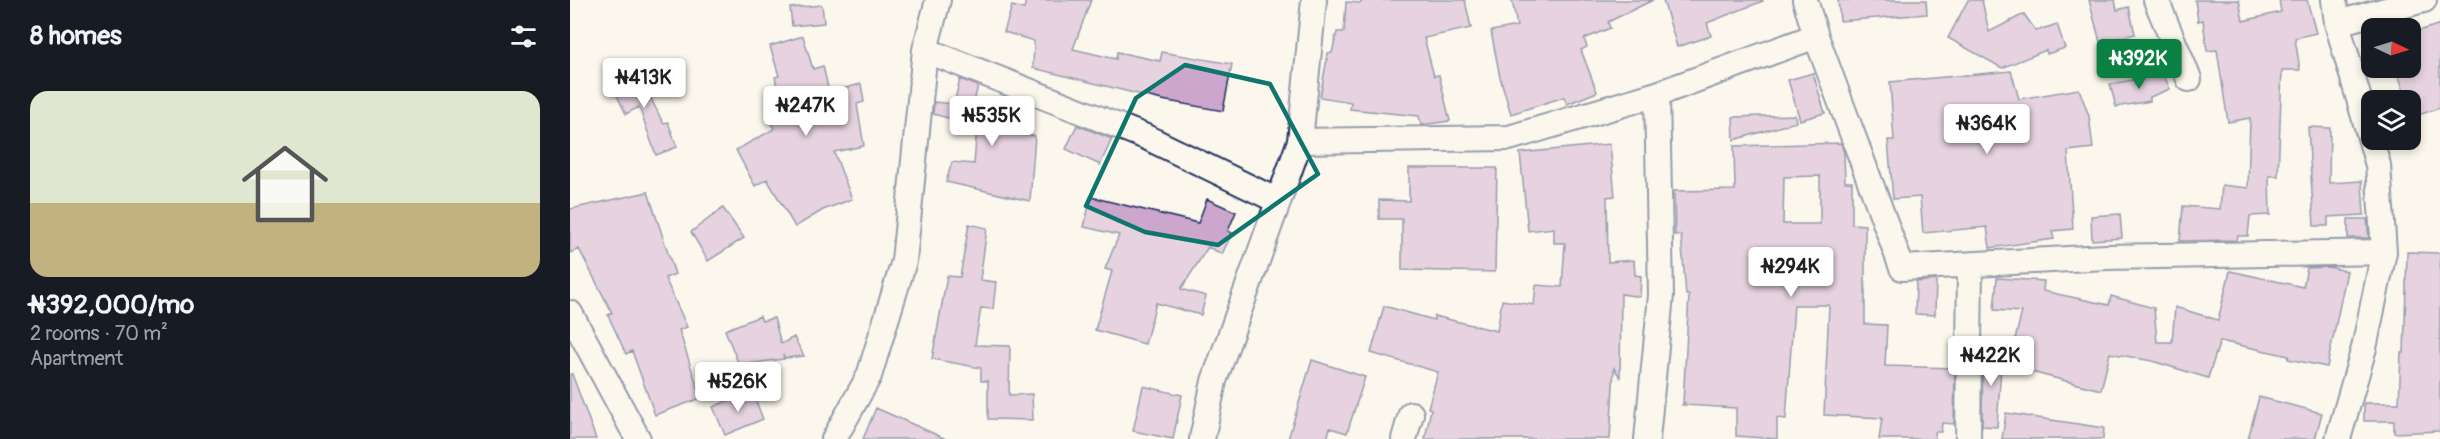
<!DOCTYPE html>
<meta charset="utf-8">
<style>
:root{--surface:#171b24;--page:#242831;--text:#f1f3f6;--muted:#9ea1a6;--accent:#0b8043}
body{margin:0;font-family:Pangolin,sans-serif;background:var(--page);color:var(--text);height:100vh;display:flex;flex-direction:column;font-size:22px;white-space:nowrap}
*{box-sizing:border-box;margin:0}
p{font-size:20px;color:var(--muted)}
.icon{flex:none;width:33px;height:33px;fill:none;stroke:currentColor;stroke-width:2;stroke-linecap:round;stroke-linejoin:round}
.map{position:relative;flex:1;overflow:hidden}
.side{display:flex;flex-direction:column;background:var(--surface);width:570px}
.side>*{flex:none}
.needle{width:39px;rotate:94deg}
.controls{position:absolute;left:1791px;top:18px;display:grid;gap:12px}
.controls a{display:grid;place-items:center;width:60px;height:60px;border-radius:12px;background:var(--surface);box-shadow:0 3px 9px #0003;font-size:30px}
.price{position:absolute;translate:-50% -51px;padding:0 14px;border-radius:6px;background:#fff;color:#222;font-size:20px;line-height:39px;filter:drop-shadow(0 2px 3px #0008)}
.price::after{content:'';position:absolute;left:50%;top:36px;width:18px;height:14px;margin-left:-9px;background:inherit;clip-path:polygon(0 0,100% 0,50% 100%)}
.price.on{background:var(--accent);color:#fff}
ul{padding:0;list-style:none}
li{display:grid;align-content:center;gap:12px;height:318px;padding:0 30px}
li span{display:grid;place-items:center;height:186px;border-radius:18px;color:#555}
li>.icon{margin-inline-start:auto}
span .icon{width:108px;height:108px;fill:#fffc;stroke-width:1}
li b{font-size:26px}
h2{display:flex;justify-content:space-between;align-items:center;height:72px;padding:0 30px;font-size:26px}
main{display:flex;flex:1;min-height:0}
.map>svg:first-child{display:block}
.building{fill:#cda6ce;stroke:#1b2f5e;stroke-width:1.5;fill-rule:evenodd}
.lines{fill:none;stroke-linecap:round;stroke-linejoin:round}
.minor-casing{stroke:#1b2f5e;stroke-width:28}
.minor{stroke:#fbf7ec;stroke-width:24}
.marked{fill:none;stroke:#0f766e;stroke-width:4.5;stroke-linejoin:round}
</style>
<main>
<section class="side">
<h2>8 homes<svg class="icon" aria-label="filters" viewBox="0 0 24 24"><path d="M4 7h16M4 17h16"/><circle cx="9" cy="7" r="2"/><circle cx="15" cy="17" r="2"/></svg></h2>
<ul>
<li><span style="background:linear-gradient(#dfe7d0 60%,#c2b280 0)"><svg class="icon" aria-label="home" viewBox="0 0 24 24"><path d="M3 11l9-7 9 7M6 9v11h12V9"/></svg></span><div><b>₦392,000/mo</b><p>2 rooms · 70 m²</p><p>Apartment</p></div></li>
</ul>
</section>
<div class="map">
<svg width="1870" height="439" viewBox="0 0 1870 439">
<rect width="100%" height="100%" fill="#fbf7ec"/>
<filter id="ink" filterUnits="userSpaceOnUse"><feTurbulence type="fractalNoise" baseFrequency=".0167" numOctaves="2"/><feDisplacementMap in="SourceGraphic" scale="12" xChannelSelector="R" yChannelSelector="G"/><feConvolveMatrix kernelMatrix="1 2 1 2 8 2 1 2 1" color-interpolation-filters="sRGB"/></filter>
<g filter="url(#ink)">
<path class="building" d="M456,0H521L503,49L546,59L547,52L590,61L592,52L662,64L653,111L592,100L463,68L464,41L434,32L442,6L454,9Z
M791,0H895L901,28L854,38L864,76L869,75L880,121L851,125L849,116L780,109L781,102L750,97L758,53H762L767,32H774L776,2L791,3Z
M942,0H1083L1038,22L1040,28L1014,39L1017,47L1011,50L1027,92L997,104L994,97L941,114L930,77L921,31L947,26Z
M1093,0H1192L1193,1L1137,23L1141,36L1107,47Z
M1268,0H1356L1357,14L1270,21Z
M1398,0H1412L1419,32L1454,14L1466,31L1487,24L1495,48L1477,54L1476,50L1432,68L1378,38Z
M1519,0H1545L1547,10L1559,7L1565,34L1530,42Z
M1625,0H1669L1673,21L1711,12L1709,0H1737L1746,33L1725,38L1730,70H1712L1708,176H1699L1700,215L1680,216L1678,236H1668L1667,240L1610,241L1613,206L1650,209L1652,185L1678,188L1680,118L1658,122L1647,50L1637,51L1633,20L1628,21Z
M252,5L254,23L222,26L220,8Z
M1870,24V108L1842,117L1840,100H1837L1826,68H1840V34Z
M233,36L243,69L253,66L259,92L291,84L294,102L287,104L294,146L264,152L282,199L253,210L225,227L197,179L185,186L166,150L204,129L200,121L213,114L205,77L209,76L200,46Z
M66,68L93,123L98,122L107,147L86,155L69,107L56,114L40,81Z
M1441,71L1449,99L1509,89L1519,116L1523,148L1498,151L1503,229L1482,231L1484,239L1420,248L1417,227L1353,233L1350,197L1323,199L1318,140H1324L1320,82Z
M1592,71L1600,89L1580,97V101L1546,107L1540,84L1574,78Z
M1243,73L1255,113L1230,120L1218,80Z
M390,79L408,86L403,106L457,113L455,135L465,136L460,201L376,182L382,162L404,164L407,126L363,114L364,102L384,104Z
M1225,115L1226,122L1164,140L1163,117Z
M507,125L542,139L530,165L496,149Z
M1738,127L1760,128L1759,183L1792,181L1794,215L1758,217V226H1744Z
M1271,143L1274,153L1275,182H1282V224L1295,225V324L1317,325L1315,366L1385,368L1384,424L1372,423L1371,432H1365V439H1309L1312,418L1254,415L1259,305H1224L1216,419L1207,418V439L1166,436V408L1112,405L1115,403H1113L1119,295H1116L1111,235H1105L1104,191L1165,190L1164,146ZM1250,176V224H1213L1214,177Z
M1040,144L1045,196L1037,197L1038,262L1064,260L1065,275L1071,276L1070,297L1051,294L1050,377L1044,368L1040,439H855L861,409L858,408L868,372L801,353L814,306L864,320V316L927,331L932,300L964,305L966,285L992,287L995,243H984V228L958,231L950,153Z
M839,168H927L925,272L832,270V219H809V200L839,201Z
M78,192L105,274L95,278L117,327L109,330L131,398L85,415L62,351L56,354L38,315L42,313L9,249L0,253V209Z
M521,197L628,223L637,199L666,212L658,231L662,233L652,254L638,247L611,289L636,296L631,315L586,303L575,344L525,330L542,271L535,269L549,235L514,227Z
M153,208L174,238L138,261L121,232Z
M1550,214L1552,238L1522,240L1521,216Z
M1778,219H1797L1799,238H1778Z
M399,224L417,228L410,280L426,282L423,309L411,308L405,345L440,346L439,395L462,394L463,420L418,419V381H411V368L362,359L377,276L390,277Z
M1837,252L1870,253V431L1824,433V421H1794V403H1829L1831,353H1834Z
M1758,267L1777,271L1757,367L1718,359L1719,356L1650,341L1638,378L1582,361L1540,353L1531,390L1438,366L1452,312L1424,310L1427,278L1474,281L1473,291L1539,305L1541,296L1584,308L1587,342H1602L1605,307L1648,320L1660,271L1733,287L1737,268Z
M1366,280L1365,315L1345,314L1346,282Z
M190,316L192,321L204,318L211,344L224,337L234,356L215,358L213,355L214,359L169,365L155,330Z
M1413,349L1432,351L1427,427L1412,426Z
M742,360L795,377L777,433L760,428L757,439H718Z
M0,374H2L26,439H0Z
M573,386L612,395L603,439L563,431Z
M182,391L193,419L155,435L143,407Z
M1689,397L1752,413L1745,439H1678Z
M306,408L376,439H293Z
M1436,413L1534,428L1533,439H1432Z"/>
<g class="lines">
<defs>
<path id="minor" d="M1235,0L1246,36
M1586,0L1619,79
M1764,0L1767,23L1808,165L1814,252L1794,348L1768,439
M1767,23L1854,0
M355,50L576,137L708,201
M730,141L939,138L1087,94L1246,36L1332,268L1536,257L1814,252
M0,313L68,439
M264,439L299,376L334,261L355,50L368,0
M632,439L644,381L730,141L744,0
M834,439L841,414
M1077,439L1091,295L1087,94
M1398,439L1400,265"/>
</defs>
<use href="#minor" class="minor-casing"/>
<use href="#minor" class="minor"/>
</g>
</g>
<path d="M0 0H1870V439H0ZM615,65L700,84L748,174L648,245L575,232L516,206L566,98Z" fill="#fbf7ec" fill-opacity=".55" fill-rule="evenodd"/>
<path class="marked" d="M615,65L700,84L748,174L648,245L575,232L516,206L566,98Z"/>
</svg>
<div class="controls">
<a><svg class="needle" viewBox="-14 -14 28 28"><path d="M0-13l5 13h-10z" fill="#e53935"/><path d="M0 13l5-13h-10z" fill="#9ea1a6"/></svg></a>
<a><svg class="icon" aria-label="layers" viewBox="0 0 24 24"><path d="M12 4l9 5-9 5-9-5zM3 14l9 5 9-5"/></svg></a>
</div>
<b class="price on" style="left:1569px;top:90px">₦392K</b>
<b class="price" style="left:74px;top:109px">₦413K</b>
<b class="price" style="left:236px;top:137px">₦247K</b>
<b class="price" style="left:422px;top:147px">₦535K</b>
<b class="price" style="left:1417px;top:155px">₦364K</b>
<b class="price" style="left:1221px;top:298px">₦294K</b>
<b class="price" style="left:1421px;top:387px">₦422K</b>
<b class="price" style="left:168px;top:413px">₦526K</b>
</div>
</main>
